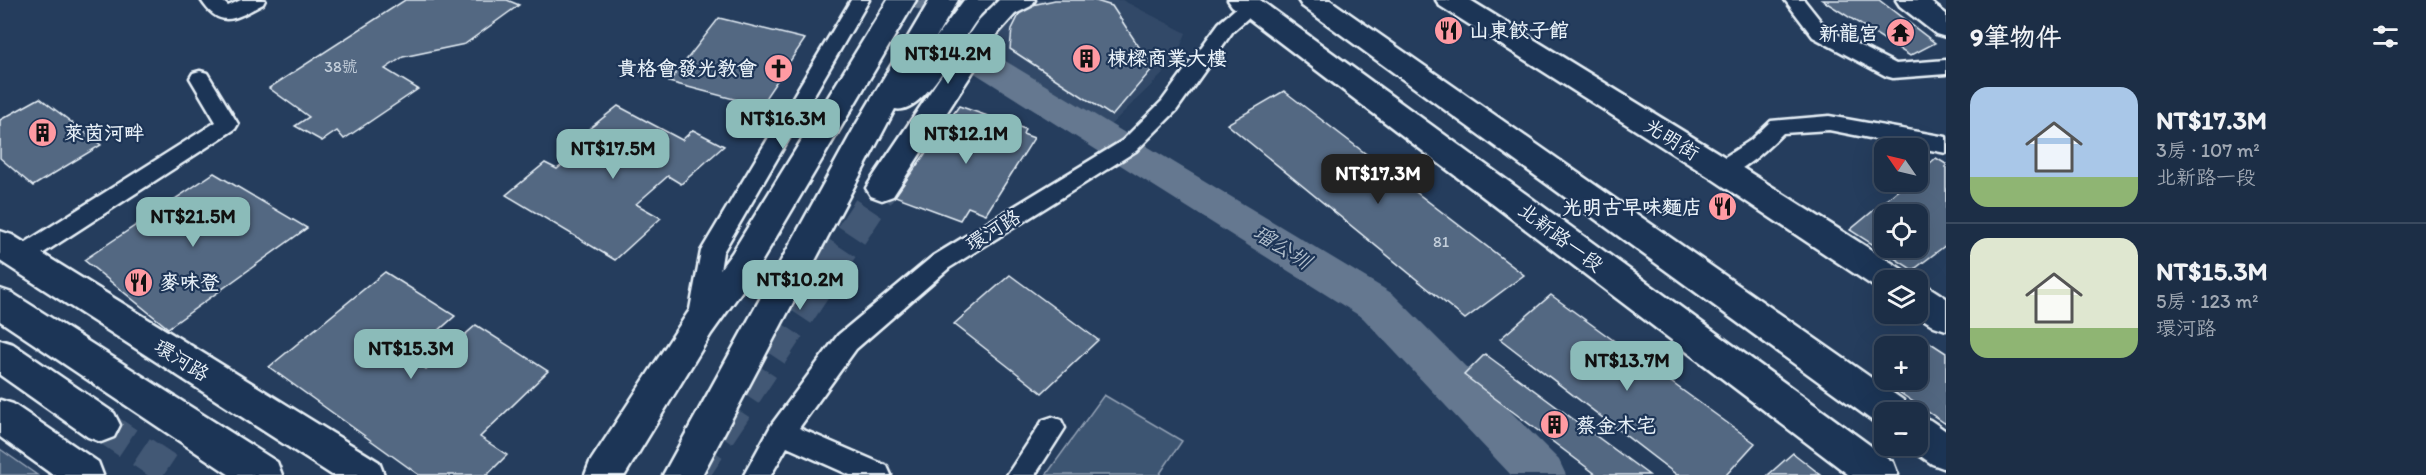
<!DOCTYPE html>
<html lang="zh-TW">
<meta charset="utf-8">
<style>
:root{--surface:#1c2e46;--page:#25364d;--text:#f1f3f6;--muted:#a0a8b3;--line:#3a4a5f;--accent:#8bbbb9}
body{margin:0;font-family:Itim,"LXGW WenKai TC",sans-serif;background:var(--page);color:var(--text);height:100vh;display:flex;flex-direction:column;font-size:22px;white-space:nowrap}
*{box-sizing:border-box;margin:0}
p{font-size:20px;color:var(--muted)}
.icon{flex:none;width:33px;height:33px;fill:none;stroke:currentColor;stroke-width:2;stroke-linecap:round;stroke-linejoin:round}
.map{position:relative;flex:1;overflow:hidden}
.sheet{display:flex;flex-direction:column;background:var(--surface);width:480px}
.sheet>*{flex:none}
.needle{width:39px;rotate:304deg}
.tools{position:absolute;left:1874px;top:138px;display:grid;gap:12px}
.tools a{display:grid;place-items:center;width:54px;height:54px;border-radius:12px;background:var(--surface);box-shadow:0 6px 24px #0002,0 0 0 2px var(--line);font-size:30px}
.price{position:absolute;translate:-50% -51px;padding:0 14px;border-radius:12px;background:var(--accent);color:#111;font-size:20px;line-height:39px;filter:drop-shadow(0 2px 3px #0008)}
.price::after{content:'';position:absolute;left:50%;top:36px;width:18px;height:14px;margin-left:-9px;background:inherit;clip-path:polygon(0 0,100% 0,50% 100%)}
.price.current{background:#222;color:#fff}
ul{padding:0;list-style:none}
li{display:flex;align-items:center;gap:18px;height:150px;padding:0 24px}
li+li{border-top:2px solid var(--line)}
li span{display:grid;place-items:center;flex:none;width:168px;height:120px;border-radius:18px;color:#555}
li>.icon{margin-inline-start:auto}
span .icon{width:72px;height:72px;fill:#fffc;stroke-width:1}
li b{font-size:26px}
h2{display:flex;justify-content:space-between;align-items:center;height:72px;padding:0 24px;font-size:26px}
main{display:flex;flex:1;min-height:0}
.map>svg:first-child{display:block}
.built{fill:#334a68}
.green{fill:#3e5472;stroke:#93a2b5;stroke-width:1.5}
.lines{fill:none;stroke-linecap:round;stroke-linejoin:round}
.canal{fill:#657890;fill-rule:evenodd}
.building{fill:#536782;stroke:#e8f1f8;stroke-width:1.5;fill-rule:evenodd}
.highway-tunnel{stroke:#425874;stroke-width:32;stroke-dasharray:32 16;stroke-linecap:butt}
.lane-casing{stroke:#e8f1f8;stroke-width:5}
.street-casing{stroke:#e8f1f8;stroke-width:5}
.secondary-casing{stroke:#e8f1f8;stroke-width:5}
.primary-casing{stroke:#e8f1f8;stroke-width:5}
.highway-casing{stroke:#e8f1f8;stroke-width:5}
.lane{fill:#1d3557;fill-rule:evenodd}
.street{fill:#1d3557;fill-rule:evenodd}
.secondary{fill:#1d3557;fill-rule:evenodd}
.primary{fill:#1d3557;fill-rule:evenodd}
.highway{fill:#1d3557;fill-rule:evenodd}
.labels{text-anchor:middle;stroke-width:4.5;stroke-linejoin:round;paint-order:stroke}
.number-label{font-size:16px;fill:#c3ceda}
.poi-label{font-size:20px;font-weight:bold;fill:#e8f1f8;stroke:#1d3557;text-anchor:start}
.street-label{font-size:20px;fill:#e8f1f8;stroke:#1d3557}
.water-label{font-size:21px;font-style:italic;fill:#b4c1ce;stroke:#1d3557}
</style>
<main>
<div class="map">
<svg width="1946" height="475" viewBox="0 0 1946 475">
<rect width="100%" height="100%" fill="#253d5d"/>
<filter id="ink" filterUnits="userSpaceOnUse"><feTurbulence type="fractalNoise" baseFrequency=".0167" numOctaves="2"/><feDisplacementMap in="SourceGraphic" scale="12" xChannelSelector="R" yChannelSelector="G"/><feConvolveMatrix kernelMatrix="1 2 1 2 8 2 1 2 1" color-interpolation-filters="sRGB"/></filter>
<g filter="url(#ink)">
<path class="built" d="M1036,0H1122L1186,33L1174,63L1106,129L978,56L1016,7Z"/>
<path class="green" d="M1104,395L1182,441L1159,475H1046Z
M0,449L37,475H0Z"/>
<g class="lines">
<path class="canal" d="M908,0H943L938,8L926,11L913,8Z
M985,52L997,56L1393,294L1559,460L1566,475H1511L1363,318L973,72L967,64L973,56Z"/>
</g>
<path class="building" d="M405,0H507L519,5L465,44L403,57L385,69L418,89L344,139L337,131L322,141L295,126L309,117L269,88Z
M1055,0H1093L1112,6L1153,68L1112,116L1010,49L1012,29L1023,7Z
M1822,0H1879L1935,43L1910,56Z
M719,18L805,39L760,106L669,82Z
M1284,91L1524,275L1465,319L1227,124Z
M40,98L101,145L33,186L0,158V120Z
M618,106L682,140L693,130L724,146L681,184L668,176L636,204L661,218L615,260L506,195L545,163L557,169L594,139L584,133Z
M959,106L1025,129L1023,134L1034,138L986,214L968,207L960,220L895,196Z
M1936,158L1946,164V245L1913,270L1850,230L1908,182H1917V174ZM1884,214H1917V248H1884Z
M214,173L307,228L168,328L84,260Z
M385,272L455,316L409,357L426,369L476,325L548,371L480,437L507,455L487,475H419L269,367Z
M1010,275L1098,340L1042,393L954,324Z
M1551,295L1755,443L1726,475H1677L1500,339Z
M1926,340L1946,353V424L1887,384L1891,380H1917V351Z
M1485,354L1649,475H1597L1464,375Z
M1793,453L1821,475H1768Z"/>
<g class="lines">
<path class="highway-tunnel" d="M101,425L176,475
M692,475L882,188"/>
<defs>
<path id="lane" d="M201,0H221L228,6L241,0H265L263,4C236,18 221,31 201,0Z
M851,0H869L723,252L712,320L708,327L700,330L692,327L688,320L701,251Z
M1250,0L1257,2L1259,6L1257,10L1233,31L1176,111L1136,151L949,268L856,349L799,428L887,466L891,475H850L787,447L771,475H744L772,424L838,335L933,256L1122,141L1162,101L1219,23L1243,2Z
M1785,0H1804L1827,29L1896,64L1946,60V74L1893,78L1886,76L1813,37Z
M200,71L207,73L235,119L238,124L235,129L28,263L20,266L12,263L9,257L12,251L216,122L190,78L193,73Z
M1829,116L1946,137V153L1829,130L1783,133C1769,147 1734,182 1714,176L1711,170L1714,164L1751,140L1771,121Z
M1052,417L1061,420L1065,428L1035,475H1007L1043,420Z"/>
<path id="street" d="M1436,0H1470L1733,162L1903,270L1908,280H1884V291L1879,290L1711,178L1440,6Z
M1917,283L1929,287L1946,298V330L1934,326L1915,314H1917Z"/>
<path id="secondary" d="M888,0H916L756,271L711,334L625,475H585L590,462L687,314L732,253Z
M930,0H958L935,39L964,0H995C990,7 984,10 979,17C962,37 925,116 895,109L702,475H663L857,123Z
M1896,0H1928L1946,14V37L1936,34L1900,6Z"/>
<path id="primary" d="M1228,0H1260L1893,462L1898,475H1849L1232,6Z
M1298,0H1330L1903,400L1908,412H1884V426L1877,424L1302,6Z
M1917,415L1930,420L1946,431V469L1932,464L1906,446H1917Z"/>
<path id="highway" d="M999,0H1035L1031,6L1015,14L998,33L893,196L882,200L871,196L866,188L871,180L978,21Z
M0,231L12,235L379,462L384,475H332L0,261Z
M0,289L12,293L277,462L282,475H230L0,321Z
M0,340L13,344L114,413L120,425L114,437L101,442L88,437L0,375Z
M0,400L13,404L98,462L103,475H53L0,437Z"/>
</defs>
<use href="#lane" class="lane-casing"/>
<use href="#street" class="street-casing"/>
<use href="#secondary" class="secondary-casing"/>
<use href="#primary" class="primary-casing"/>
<use href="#highway" class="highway-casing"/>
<use href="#lane" class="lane"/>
<use href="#street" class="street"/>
<use href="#secondary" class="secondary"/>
<use href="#primary" class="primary"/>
<use href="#highway" class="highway"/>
</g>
</g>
<defs>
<symbol id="restaurant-disc" viewBox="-11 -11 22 22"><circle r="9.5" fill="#ff9aa2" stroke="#1d3557"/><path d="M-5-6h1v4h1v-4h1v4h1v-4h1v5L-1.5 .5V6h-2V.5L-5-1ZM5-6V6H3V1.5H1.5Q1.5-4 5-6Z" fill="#111"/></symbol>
<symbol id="temple-disc" viewBox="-11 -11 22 22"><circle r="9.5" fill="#ff9aa2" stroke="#1d3557"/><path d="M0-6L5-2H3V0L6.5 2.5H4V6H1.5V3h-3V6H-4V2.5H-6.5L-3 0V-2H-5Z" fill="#111"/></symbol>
<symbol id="building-disc" viewBox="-11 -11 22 22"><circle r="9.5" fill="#ff9aa2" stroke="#1d3557"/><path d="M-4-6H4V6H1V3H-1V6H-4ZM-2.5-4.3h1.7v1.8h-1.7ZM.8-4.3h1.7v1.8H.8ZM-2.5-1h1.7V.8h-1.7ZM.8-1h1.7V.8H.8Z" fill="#111"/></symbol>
<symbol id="church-disc" viewBox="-11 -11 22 22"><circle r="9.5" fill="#ff9aa2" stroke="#1d3557"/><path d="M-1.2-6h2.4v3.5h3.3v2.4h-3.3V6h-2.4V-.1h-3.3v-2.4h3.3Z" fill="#111"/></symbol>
</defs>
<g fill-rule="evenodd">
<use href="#restaurant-disc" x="1432" y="14" width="33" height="33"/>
<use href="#temple-disc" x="1884" y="16" width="33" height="33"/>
<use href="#building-disc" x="1070" y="42" width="33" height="33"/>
<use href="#church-disc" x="762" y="52" width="33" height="33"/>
<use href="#building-disc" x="26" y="116" width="33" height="33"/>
<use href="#restaurant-disc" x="1706" y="190" width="33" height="33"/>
<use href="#restaurant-disc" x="122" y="266" width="33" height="33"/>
<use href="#building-disc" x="1538" y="408" width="33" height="33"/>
</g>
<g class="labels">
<g class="number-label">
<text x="341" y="72">38號</text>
<text x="1441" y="247">81</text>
</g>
<g class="poi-label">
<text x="1469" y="37">山東餃子館</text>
<text x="1879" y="40" text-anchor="end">新龍宮</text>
<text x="1107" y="65">棟樑商業大樓</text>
<text x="757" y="75" text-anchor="end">貴格會發光教會</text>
<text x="64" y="140">萊茵河畔</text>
<text x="1702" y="214" text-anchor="end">光明古早味麵店</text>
<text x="160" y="289">麥味登</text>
<text x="1576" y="432">蔡金木宅</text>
</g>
<g class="street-label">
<text transform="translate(1672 139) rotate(32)" y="7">光明街</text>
<text transform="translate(993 230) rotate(-32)" y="7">環河路</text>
<text transform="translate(1561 237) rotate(37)" y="7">北新路一段</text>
<text transform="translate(182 360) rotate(32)" y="7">環河路</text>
</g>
<g class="water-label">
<text transform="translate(1282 247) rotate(32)" y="7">瑠公圳</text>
</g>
</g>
</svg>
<div class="tools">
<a><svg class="needle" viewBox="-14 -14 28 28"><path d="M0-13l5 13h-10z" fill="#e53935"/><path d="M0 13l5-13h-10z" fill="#a0a8b3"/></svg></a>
<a><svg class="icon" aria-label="locate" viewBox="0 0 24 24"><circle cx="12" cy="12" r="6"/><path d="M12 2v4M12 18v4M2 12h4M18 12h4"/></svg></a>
<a><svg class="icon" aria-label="layers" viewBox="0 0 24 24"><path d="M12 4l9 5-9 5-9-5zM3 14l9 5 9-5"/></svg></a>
<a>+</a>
<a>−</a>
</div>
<b class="price" style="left:948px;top:85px">NT$14.2M</b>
<b class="price" style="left:783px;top:150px">NT$16.3M</b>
<b class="price" style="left:966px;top:165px">NT$12.1M</b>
<b class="price" style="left:613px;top:180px">NT$17.5M</b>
<b class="price current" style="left:1378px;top:205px">NT$17.3M</b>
<b class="price" style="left:193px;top:248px">NT$21.5M</b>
<b class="price" style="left:800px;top:311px">NT$10.2M</b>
<b class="price" style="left:411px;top:380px">NT$15.3M</b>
<b class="price" style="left:1627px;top:392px">NT$13.7M</b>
</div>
<section class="sheet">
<h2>9筆物件<svg class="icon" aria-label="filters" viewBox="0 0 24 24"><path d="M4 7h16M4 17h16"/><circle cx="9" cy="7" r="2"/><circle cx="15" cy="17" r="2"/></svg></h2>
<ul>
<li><span style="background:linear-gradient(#a9c7e8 75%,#8fb573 0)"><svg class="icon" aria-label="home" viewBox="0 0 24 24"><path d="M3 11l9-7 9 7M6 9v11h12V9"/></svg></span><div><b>NT$17.3M</b><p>3房 · 107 m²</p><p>北新路一段</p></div></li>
<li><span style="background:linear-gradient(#dfe7d0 75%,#8fb573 0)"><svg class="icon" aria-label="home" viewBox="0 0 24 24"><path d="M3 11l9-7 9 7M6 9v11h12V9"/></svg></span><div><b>NT$15.3M</b><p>5房 · 123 m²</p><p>環河路</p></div></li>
</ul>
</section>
</main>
